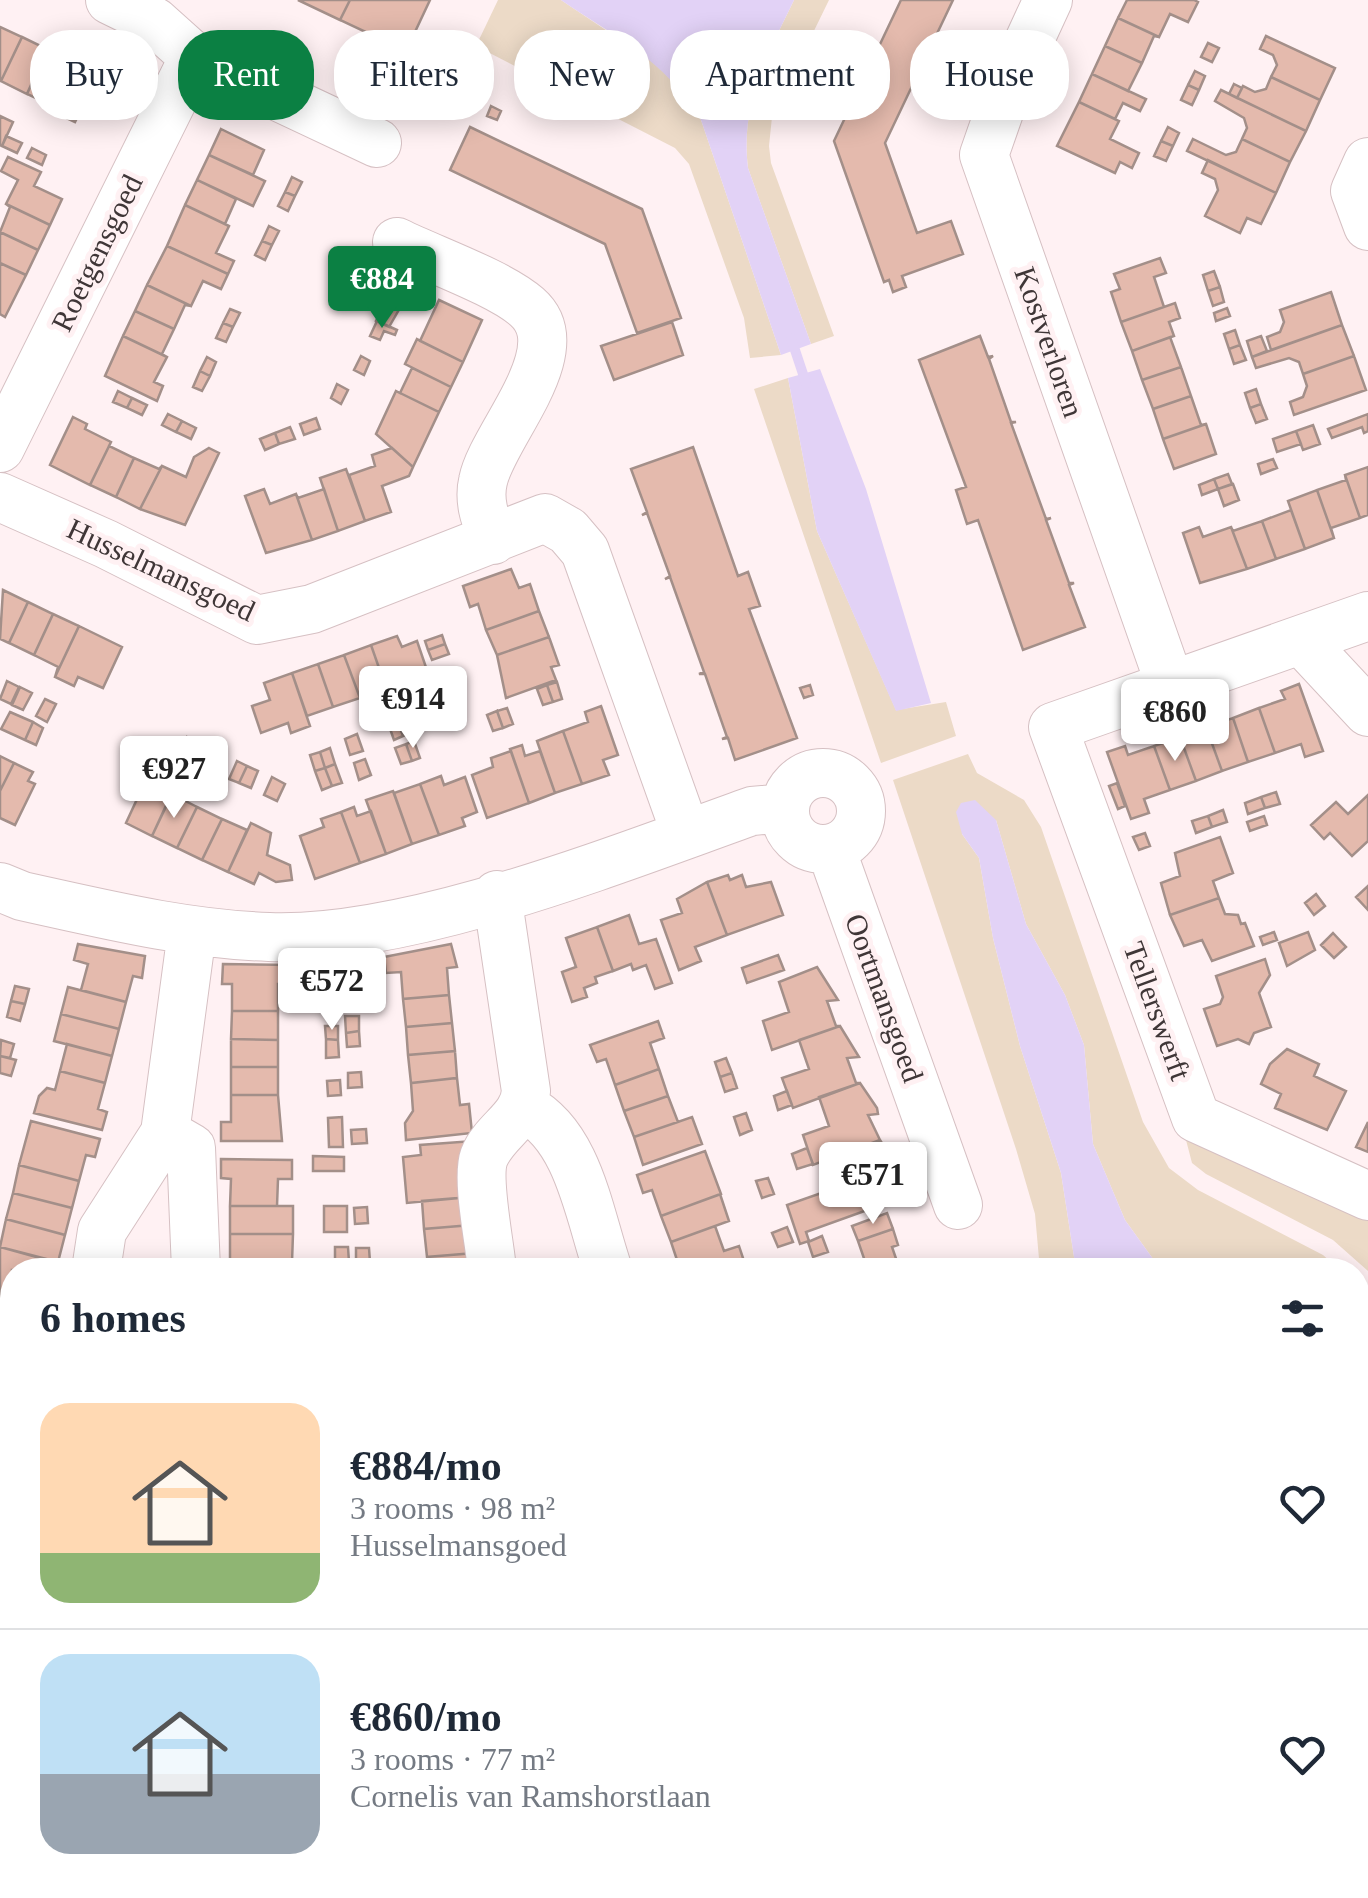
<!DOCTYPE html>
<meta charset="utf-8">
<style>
:root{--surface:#fff;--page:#f2f2f3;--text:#1f2937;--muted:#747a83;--line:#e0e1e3;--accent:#0b8043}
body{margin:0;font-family:Georgia,serif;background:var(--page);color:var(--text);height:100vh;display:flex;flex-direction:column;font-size:38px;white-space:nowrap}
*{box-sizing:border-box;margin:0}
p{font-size:32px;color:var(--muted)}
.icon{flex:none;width:55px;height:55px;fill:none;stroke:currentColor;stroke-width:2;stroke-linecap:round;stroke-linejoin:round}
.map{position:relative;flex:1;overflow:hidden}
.drawer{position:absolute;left:0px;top:1258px;width:1370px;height:642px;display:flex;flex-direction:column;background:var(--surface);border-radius:40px 40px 0 0;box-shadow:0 5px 25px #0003}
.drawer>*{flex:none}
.guide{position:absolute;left:30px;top:30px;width:1310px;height:90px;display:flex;gap:20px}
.price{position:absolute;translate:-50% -85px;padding:0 22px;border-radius:10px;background:#fff;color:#222;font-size:32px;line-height:65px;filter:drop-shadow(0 2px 5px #0008)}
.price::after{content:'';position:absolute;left:50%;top:60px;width:30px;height:22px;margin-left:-15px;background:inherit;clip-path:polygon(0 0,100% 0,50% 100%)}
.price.selected{background:var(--accent);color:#fff}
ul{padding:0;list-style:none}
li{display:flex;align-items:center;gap:30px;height:250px;padding:0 40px}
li+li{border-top:2px solid var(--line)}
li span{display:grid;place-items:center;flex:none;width:280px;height:200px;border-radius:30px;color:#555}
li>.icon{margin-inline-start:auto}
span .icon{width:120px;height:120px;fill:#fffc;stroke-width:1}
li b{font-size:42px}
h2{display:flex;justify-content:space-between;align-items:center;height:120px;padding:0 40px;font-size:42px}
.tag{padding:0 35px;border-radius:40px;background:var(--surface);box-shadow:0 5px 25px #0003;font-size:35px;line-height:90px}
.tag.selected{background:var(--accent);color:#fff}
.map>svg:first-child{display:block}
.green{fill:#ecdac7}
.water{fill:#e2d2f6}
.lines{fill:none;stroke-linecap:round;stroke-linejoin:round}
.stream{stroke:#e2d2f6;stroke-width:10}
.building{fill:#e4baad;stroke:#a38f89;stroke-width:2.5}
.minor-casing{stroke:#d6c0c3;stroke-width:50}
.minor{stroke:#fff;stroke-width:48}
.labels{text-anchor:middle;stroke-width:10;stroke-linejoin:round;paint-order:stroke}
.street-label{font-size:30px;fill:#3f3637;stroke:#fff1f3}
</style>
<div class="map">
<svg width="1368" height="1898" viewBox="0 0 1368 1898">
<rect width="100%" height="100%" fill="#fff1f3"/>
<path class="green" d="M498,0H561L667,71L701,120L781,355L750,358L744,318L689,164L675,148L476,46Z
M794,0H829L772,117L769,146L771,163L834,336L811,344L748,168C740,103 767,56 794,0Z
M788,378L817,531L896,710L946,702L956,736L881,763L754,389Z
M968,754L977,773L1024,800L1041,827L1143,1122L1169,1168L1198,1190L1323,1255L1340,1270H1161L1125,1220L1093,1144L1084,1045L1065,995L1026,924L996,820L962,834L979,858L993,938L1020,1046L1061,1173L1076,1270H1040L1035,1214L1016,1149L893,780Z
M1186,1140L1368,1219V1271L1333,1240L1206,1174L1192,1163Z
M1358,1290L1368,1314V1544L1358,1536Z
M0,1524L12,1527V1566L0,1563Z
M157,1888H278L275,1898H157Z
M1153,1888H1233L1245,1898H1153Z"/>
<path class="water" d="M561,0H794C767,56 740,103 748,168L811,344L781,355L701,120C662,57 619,40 561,0Z
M820,369L866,489L931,703L896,711L817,531L788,378Z
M975,800L996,820L1026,924L1065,995L1084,1045L1093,1144L1125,1220L1161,1270H1076L1061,1173L1020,1046L993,938L979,858L962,834L956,812L961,803Z
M1358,1536L1368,1544V1898H1245L1233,1888H1358Z
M0,1563L12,1566V1603L0,1600Z"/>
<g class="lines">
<path class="stream" d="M791,338L806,383"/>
</g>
<path class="building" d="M298,0H350L340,20Z
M350,0H430L406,51L340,20Z
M901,0H953L885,143L917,233L951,221L963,254L902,276L906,287L893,292L889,280L884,282L834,141Z
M1127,0H1194L1198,2L1188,22L1170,14L1159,37L1118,18Z
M1118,18L1159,37L1154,36L1142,63L1105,46Z
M0,27L22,37L1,81H0Z
M1266,36L1335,68L1320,100L1271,77L1277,65L1273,55L1260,49Z
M22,37L47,49L27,94L1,81Z
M1208,43L1219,48L1212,62L1201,57Z
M1105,46L1142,63L1128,91L1092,74Z
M47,49L73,61L49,110L51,105L27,94Z
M73,61L98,74L75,122L49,110Z
M1195,71L1205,76L1199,90L1188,85Z
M1092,74L1146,99L1140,111L1123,103L1115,119L1079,102Z
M1271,77L1320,100L1306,131L1237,98L1243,86L1255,92L1266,89Z
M1234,84L1242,88L1237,98L1229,94Z
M1188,85L1199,90L1192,105L1181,100Z
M1221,90L1306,131L1290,162L1242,139L1247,128L1244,118L1215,101Z
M1079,102L1119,121L1110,139L1139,153L1132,168L1120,162L1115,173L1057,146Z
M491,106L501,111L497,120L487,116Z
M0,116L13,122L2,146L0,145Z
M470,127L642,209L681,318L637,333L605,244L450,170Z
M1168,127L1179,133L1173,146L1161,141Z
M221,129L264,150L253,175L209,155Z
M6,136L22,143L17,153L2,146Z
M1193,139L1226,155L1236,152L1242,139L1290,162L1276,193L1187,151Z
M1161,141L1173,146L1166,161L1154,156Z
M32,148L46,155L42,165L27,158Z
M209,155L265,181L253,206L197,180Z
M8,157L41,172L34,186L62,199L50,225L6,204L18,180L1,171Z
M1208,160L1276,193L1261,224L1247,218L1240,233L1205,216L1218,190L1215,179L1202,173Z
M292,177L302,182L295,196L285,192Z
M197,180L236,199L225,224L229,226L185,205Z
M285,192L295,196L288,211L278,206Z
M6,204L50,225L38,250L0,232L10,207Z
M185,205L229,226L216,253L234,261L228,274L167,246Z
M269,226L279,231L272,245L262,241Z
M0,232L38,250L26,275L0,263Z
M262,241L272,245L265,260L255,255Z
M167,246L228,274L221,289L203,281L191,306L147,285Z
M1160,258L1166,273L1154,277L1164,307L1121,322L1111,292L1120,289L1114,274Z
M0,263L26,275L5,317L0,314Z
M1214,271L1220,287L1208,291L1203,275Z
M396,280L412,287L389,327L376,321Z
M147,285L191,306L185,305L174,329L135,311Z
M1220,287L1224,302L1213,306L1208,291Z
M1331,292L1342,325L1271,350L1267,337L1280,332L1284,322L1280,310Z
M439,300L482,320L463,362L420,341Z
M1175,303L1180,318L1169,322L1174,336L1132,351L1121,322Z
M1227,308L1230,316L1216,321L1214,313Z
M230,309L240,313L233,327L223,323Z
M135,311L174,329L162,354L167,357L123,336Z
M377,321L397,330L395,335L384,331L380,340L370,336Z
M672,322L683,355L614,380L601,346Z
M223,323L233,327L226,342L216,338Z
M1342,325L1354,356L1303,374L1299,362L1289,358L1256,368L1252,357Z
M1235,330L1240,345L1229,349L1224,334Z
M123,336L167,357L154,382L163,386L157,401L105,376Z
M980,336L988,357L993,356L989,359L1011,422H1016L1011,423L1046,519L1051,518L1046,520L1069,583H1074L1069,585L1085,627L1023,650L978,520L967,524L956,490L966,487L919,360Z
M1261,336L1267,351L1252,357L1247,341Z
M1170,337L1181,367L1142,380L1132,351Z
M417,339L463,362L451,387L405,364Z
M1240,345L1246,360L1234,364L1229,349Z
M361,356L370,361L364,375L354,370Z
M1354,356L1366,390L1294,415L1290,402L1303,397L1307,386L1303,374Z
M207,357L216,362L210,376L200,371Z
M1181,367L1191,396L1153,409L1142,380Z
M412,368L451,387L439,412L396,391L400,393Z
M200,371L210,376L202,391L193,387Z
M337,384L348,390L341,404L331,398Z
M1256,389L1261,404L1250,408L1245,393Z
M118,391L132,398L127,408L113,402Z
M396,391L439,412L413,467L376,434Z
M1191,396L1201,425L1206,424L1163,439L1153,409Z
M132,398L147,405L142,415L127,408Z
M1261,404L1267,419L1256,423L1250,408Z
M168,414L182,421L176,432L162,425Z
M1368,414V431L1364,433L1362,427L1332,438L1328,429Z
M73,417L87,424L85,429L111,442L90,485L50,465Z
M316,418L320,429L304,435L300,424Z
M182,421L196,428L191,439L176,432Z
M1206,424L1216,454L1174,469L1163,439Z
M1313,425L1320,444L1303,450L1296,431Z
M290,427L295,439L279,444L275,433Z
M1296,431L1301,444L1277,452L1273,439Z
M275,433L279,444L265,450L260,439Z
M111,442L109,446L134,458L116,497L90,485Z
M693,447L738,576L748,572L760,606L749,609L797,738L735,760L728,738L722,739L727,737L705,674H699L704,672L670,577L665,579L670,576L647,513L642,515L647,512L631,469Z
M209,448L219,453L185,525L140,509L162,466L186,477L194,457Z
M392,448L413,467L409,476L382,486L391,512L365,521L349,475L375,466L372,455Z
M134,458L159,469L162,466L140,509L116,497Z
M1273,459L1277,468L1261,474L1258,464Z
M1368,467V515L1360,518L1345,475Z
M346,469L365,521L338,531L320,478Z
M1228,474L1232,484L1218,489L1214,479Z
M1345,475L1360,518L1331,528L1334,538L1317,490L1346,480Z
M1214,479L1218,489L1202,495L1199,485Z
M1233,484L1239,500L1224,506L1218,489Z
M264,489L270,504L296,494L312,540L266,553L245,496Z
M324,489L338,531L312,540L296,494L298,498Z
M1317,490L1334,538L1305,549L1288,501Z
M1291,510L1305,549L1276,559L1262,521Z
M1262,521L1276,559L1247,569L1231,527L1233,531Z
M1199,527L1203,537L1231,527L1247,569L1200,583L1183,533Z
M511,569L519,588L530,584L539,611L486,630L478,604L470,607L463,586Z
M3,590L28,602L9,643L0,639Z
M28,602L53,614L34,655L9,643Z
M539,611L549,637L497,655L486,630Z
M53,614L79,626L55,677L58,667L34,655Z
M79,626L122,647L103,688L78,677L74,686L55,677Z
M442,635L445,644L428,650L425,641Z
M397,636L402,647L417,641L431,682L411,690L407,680L386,688L371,645Z
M549,637L559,665L551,667L556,680L506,698L497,655Z
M445,644L449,654L432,660L428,650Z
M371,645L386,688L360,698L344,655Z
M344,655L360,698L333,707L318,664Z
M318,664L333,707L307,716L292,673Z
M454,671L460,685L442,691L438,677Z
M292,673L310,726L291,733L288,723L261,733L252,706L270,700L264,683Z
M7,681L19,687L11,704L0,699Z
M557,682L562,699L553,702L547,685Z
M1299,684L1323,751L1305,757L1301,744L1275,753L1259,708L1285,699L1281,691Z
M547,685L553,702L543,705L537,689Z
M810,685L813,695L804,698L800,688Z
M20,687L32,693L23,710L12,705Z
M457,698L463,715L445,721L439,704Z
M45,699L56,704L47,722L36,716Z
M601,706L618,755L603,760L609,775L582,784L563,731L588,722L585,712Z
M507,708L513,724L503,728L497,711Z
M1259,708L1275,753L1248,762L1233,718Z
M497,711L503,728L493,731L487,715Z
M10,712L33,722L25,740L1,729Z
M408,716L414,732L403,736L397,720Z
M1233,718L1248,762L1222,771L1206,727Z
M397,720L403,736L394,740L388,723Z
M33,722L43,728L36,745L25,740Z
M1206,727L1222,771L1196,781L1180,737Z
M563,731L582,784L555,793L537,741Z
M357,734L363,751L350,755L345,739Z
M187,737L197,742L188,759L179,755Z
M1180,737L1196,781L1170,790L1154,746Z
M414,741L420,758L412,761L406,744Z
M197,742L207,747L198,764L188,759Z
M406,744L412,761L401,764L395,748Z
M522,745L525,756L540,751L555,793L529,803L510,749Z
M1125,746L1128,755L1154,746L1170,790L1144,799L1149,813L1131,819L1107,752Z
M330,748L335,764L325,768L320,752Z
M511,751L529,803L487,818L472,775L493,767L491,758Z
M320,752L325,768L315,771L310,755Z
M0,756L14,763L0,791Z
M365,759L371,775L359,780L354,763Z
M237,761L247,766L239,783L229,779Z
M14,763L33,772L28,781L35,784L15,825L0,818V791Z
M335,764L342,783L332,786L325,768Z
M247,766L258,771L251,788L239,783Z
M325,768L332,786L322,790L315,771Z
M441,776L444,785L465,777L477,812L462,818L465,826L439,835L420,784Z
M272,777L285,784L277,801L264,795Z
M157,778L175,786L152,836L126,823L145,782L153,786Z
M1117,783L1125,806L1118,809L1109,786Z
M420,784L439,835L412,844L394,793Z
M393,791L412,844L386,854L366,800Z
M1276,792L1280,804L1265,808L1261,797Z
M172,794L197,807L177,848L152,836Z
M1368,795V841L1352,856L1330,833L1324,839L1311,825L1336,802L1348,814Z
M1261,797L1265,808L1248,814L1245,803Z
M197,807L222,819L202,860L177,848Z
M354,807L357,816L371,811L386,854L360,863L341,812Z
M1223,810L1227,822L1212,827L1208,816Z
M341,812L360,863L315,879L300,836L324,827L321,819Z
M1208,816L1212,827L1196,833L1192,821Z
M1264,816L1267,825L1250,831L1247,822Z
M222,819L247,830L228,872L202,860Z
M251,823L271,833L267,855L290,865L292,880L276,882L259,873L254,884L228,872Z
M1145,833L1150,846L1139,850L1133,837Z
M1220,837L1233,873L1213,881L1219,898L1170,915L1161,883L1180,876L1175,853Z
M728,875L730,880L742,875L746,887L771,882L783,915L727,935L707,882Z
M707,882L727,935L695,947L701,961L679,970L661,920L682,913L677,899Z
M1368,886V910L1356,897Z
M1316,894L1325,906L1314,915L1305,903Z
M1219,898L1225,914L1238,915L1241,924L1245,923L1254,946L1212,961L1202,940L1184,946L1170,915Z
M629,915L639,944L656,939L672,983L655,989L646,965L633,970L631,964L613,971L597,927Z
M597,927L613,971L595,977L597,983L584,988L587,997L572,1002L562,972L576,967L566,938Z
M1274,932L1277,940L1263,945L1260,937Z
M1308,932L1315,950L1287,966L1279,943Z
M1333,933L1346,947L1334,958L1321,945Z
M78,944L145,956L142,978L133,976L126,1002L81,990L88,964L74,960Z
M451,944L457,967L447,968L449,995L403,999L401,972L386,973L384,957Z
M778,955L784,970L747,983L742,968Z
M1265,959L1270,975L1259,993L1271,1027L1254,1033L1249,1044L1238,1039L1217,1046L1204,1009L1220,1004L1223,997L1216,976Z
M352,961L354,997L340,998L339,962Z
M339,962L340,998L336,1012H325L323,963Z
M223,964L293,965V984H278V1011H232V984H222Z
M817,967L838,1000L827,1001L836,1026H840L772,1050L763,1021L789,1012L779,982Z
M15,986L29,989L25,1004L11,1001Z
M68,987L126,1002L119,1029L61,1014Z
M449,995L452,1023L406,1027L403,999Z
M11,1001L25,1004L20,1021L7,1017Z
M232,1011H278V1040L231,1039Z
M61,1014L119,1029L112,1056L54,1041Z
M345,1016H359V1031L346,1033Z
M658,1021L664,1038L650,1043L659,1069L615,1085L606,1059L597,1062L590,1045Z
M452,1023L455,1051L408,1055L406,1027Z
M325,1026H338V1040L326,1039Z
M840,1026L859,1057L847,1058L856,1083H860L793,1108L782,1078L809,1069L799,1040Z
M359,1031L360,1046L347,1047L346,1033Z
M231,1039L278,1040V1067H231Z
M326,1039L338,1040L339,1057L326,1058Z
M1,1040L14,1044L10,1058L0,1056Z
M67,1044L112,1056L105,1083L60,1071Z
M1287,1049L1319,1064L1314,1076L1346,1091L1327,1130L1275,1108L1281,1094L1261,1084L1270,1064Z
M455,1051L457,1078L411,1083L408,1055Z
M0,1056L16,1060L11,1076L0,1073Z
M726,1058L732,1073L720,1077L715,1062Z
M231,1067H278V1095H231Z
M659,1069L668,1096L624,1111L615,1085Z
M60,1071L105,1083L98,1109L107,1112L102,1130L34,1113L39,1096L47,1088L55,1090Z
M361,1072L362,1087L348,1088V1073Z
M732,1073L737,1088L725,1092L720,1077Z
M457,1078L460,1105L469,1104L472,1133L406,1140L405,1123L413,1111L411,1083Z
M340,1080L341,1095L328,1096L327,1081Z
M860,1083L877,1108L878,1114L868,1115L880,1140L813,1165L803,1135L829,1126L819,1097Z
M787,1091L792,1105L778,1110L774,1096Z
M231,1095H278L282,1141H221V1122H231Z
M668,1096L678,1122L634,1137L624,1111Z
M746,1113L752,1130L740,1135L734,1117Z
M342,1117L343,1147H329L328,1118Z
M692,1117L702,1144L643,1165L634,1137Z
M31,1121L100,1139L95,1157L86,1155L79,1181L19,1165Z
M1368,1122V1152L1356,1147Z
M366,1129L367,1143L352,1144L351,1130Z
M880,1140L899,1171L888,1172L898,1199L806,1232L809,1241L800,1244L787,1205L850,1183L839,1155Z
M473,1141L469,1197L407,1203L403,1157L421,1155L420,1145Z
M807,1148L813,1164L797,1169L792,1154Z
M705,1151L721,1194L661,1216L652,1190L643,1193L637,1175Z
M313,1156L344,1157V1171H313Z
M221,1159L292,1160V1179H278L277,1206H230L231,1179L221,1178Z
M19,1165L79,1181L72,1208L13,1193Z
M768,1178L774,1194L762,1198L756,1181Z
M13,1193L72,1208L65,1235L6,1219Z
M720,1194L729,1221L671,1242L661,1216Z
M469,1197L471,1225L424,1229L422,1201Z
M230,1206H293V1234H230Z
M324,1206H347V1232H324Z
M367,1207L368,1223L355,1224L354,1208Z
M887,1213L893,1229L858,1241L852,1226Z
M6,1219L65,1235L58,1262L0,1247Z
M471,1225L474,1253L427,1257L424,1229Z
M715,1226L724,1251L739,1246L745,1264L729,1270H698L695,1263L680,1269L671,1242Z
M787,1227L793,1242L778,1247L772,1233Z
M893,1229L898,1245L892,1247L900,1270H868L858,1241Z
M230,1234H293L292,1262L230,1261Z
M822,1236L828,1252L813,1257L808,1242Z
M0,1247L58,1263L56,1270H12V1298L0,1295Z
M335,1247H348L349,1262H335Z
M356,1248H369L370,1262L356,1264Z
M474,1253L475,1270H428L427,1257Z
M230,1261L304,1262V1270H230Z
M335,1262H349V1270H336Z
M370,1262V1270H356V1264Z
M0,1295L12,1298V1315L0,1312Z
M0,1312L12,1315V1355L7,1377L12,1378V1416L0,1414Z
M0,1665L12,1666V1734L0,1733Z
M0,1855L12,1856L14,1898H0Z
M15,1888H44L43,1898H14Z
M44,1888H69L68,1898H43Z
M69,1888H117L116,1898H68Z
M362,1888H404L401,1898H359Z
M838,1888H893L900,1892L896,1898H833Z"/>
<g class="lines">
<defs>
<path id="minor" d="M1048,0L1007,89L984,155L1171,687
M194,57L377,143
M1368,162L1355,191L1368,226
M397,242C431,259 500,283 527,307C576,350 492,435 483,481C478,502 486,521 493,540
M0,448L194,57L155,22L110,0
M0,497L106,544L257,620L312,609L545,518L568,531L585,551L686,834
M1368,616L1053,727L1196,1118L1368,1196
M1301,640L1368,712
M785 811a38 38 0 1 1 76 0a38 38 0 1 1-76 0Z
M831,849L958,1205
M0,887L22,896C104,914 184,934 269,937C410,942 617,859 752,811L785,808
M525,1108C579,1136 589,1215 608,1270
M165,1133L191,1148L196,1270
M96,1270L102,1231L165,1133L192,932
M492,1270C490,1244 476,1179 484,1157C495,1130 524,1120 526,1091L497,895
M0,1799L12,1800
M1031,1888L1075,1898
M285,1898L287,1888"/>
</defs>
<use href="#minor" class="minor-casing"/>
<use href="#minor" class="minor"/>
</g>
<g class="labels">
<g class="street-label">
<text transform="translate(97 253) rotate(-64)" y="10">Roetgensgoed</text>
<text transform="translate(1049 342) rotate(71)" y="10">Kostverloren</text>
<text transform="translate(161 570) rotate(25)" y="10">Husselmansgoed</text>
<text transform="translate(884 998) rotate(70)" y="10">Oortmansgoed</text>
<text transform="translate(1157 1011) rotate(70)" y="10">Tellerswerft</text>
</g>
</g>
</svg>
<b class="price selected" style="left:382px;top:331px">€884</b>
<b class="price" style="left:413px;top:751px">€914</b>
<b class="price" style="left:1175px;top:764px">€860</b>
<b class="price" style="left:174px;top:821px">€927</b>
<b class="price" style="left:332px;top:1033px">€572</b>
<b class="price" style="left:873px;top:1227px">€571</b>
<div class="guide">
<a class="tag">Buy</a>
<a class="tag selected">Rent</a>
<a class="tag">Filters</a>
<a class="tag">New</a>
<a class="tag">Apartment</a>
<a class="tag">House</a>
</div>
<section class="drawer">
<h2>6 homes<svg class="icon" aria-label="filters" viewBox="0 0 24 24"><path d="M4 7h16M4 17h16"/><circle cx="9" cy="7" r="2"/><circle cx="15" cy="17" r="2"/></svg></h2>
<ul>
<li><span style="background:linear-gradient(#ffd9b3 75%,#8fb573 0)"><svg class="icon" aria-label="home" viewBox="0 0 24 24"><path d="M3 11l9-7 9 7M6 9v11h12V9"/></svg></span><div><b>€884/mo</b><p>3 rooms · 98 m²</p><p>Husselmansgoed</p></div><svg class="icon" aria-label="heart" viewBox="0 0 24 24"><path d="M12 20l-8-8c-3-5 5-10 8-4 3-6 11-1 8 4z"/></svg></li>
<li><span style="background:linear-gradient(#bfe0f5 60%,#9aa5b1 0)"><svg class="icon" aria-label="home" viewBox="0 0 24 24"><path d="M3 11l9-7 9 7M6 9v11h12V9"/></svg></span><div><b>€860/mo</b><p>3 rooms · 77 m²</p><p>Cornelis van Ramshorstlaan</p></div><svg class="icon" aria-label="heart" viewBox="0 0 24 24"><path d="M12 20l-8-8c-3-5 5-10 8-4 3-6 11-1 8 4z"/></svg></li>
</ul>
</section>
</div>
